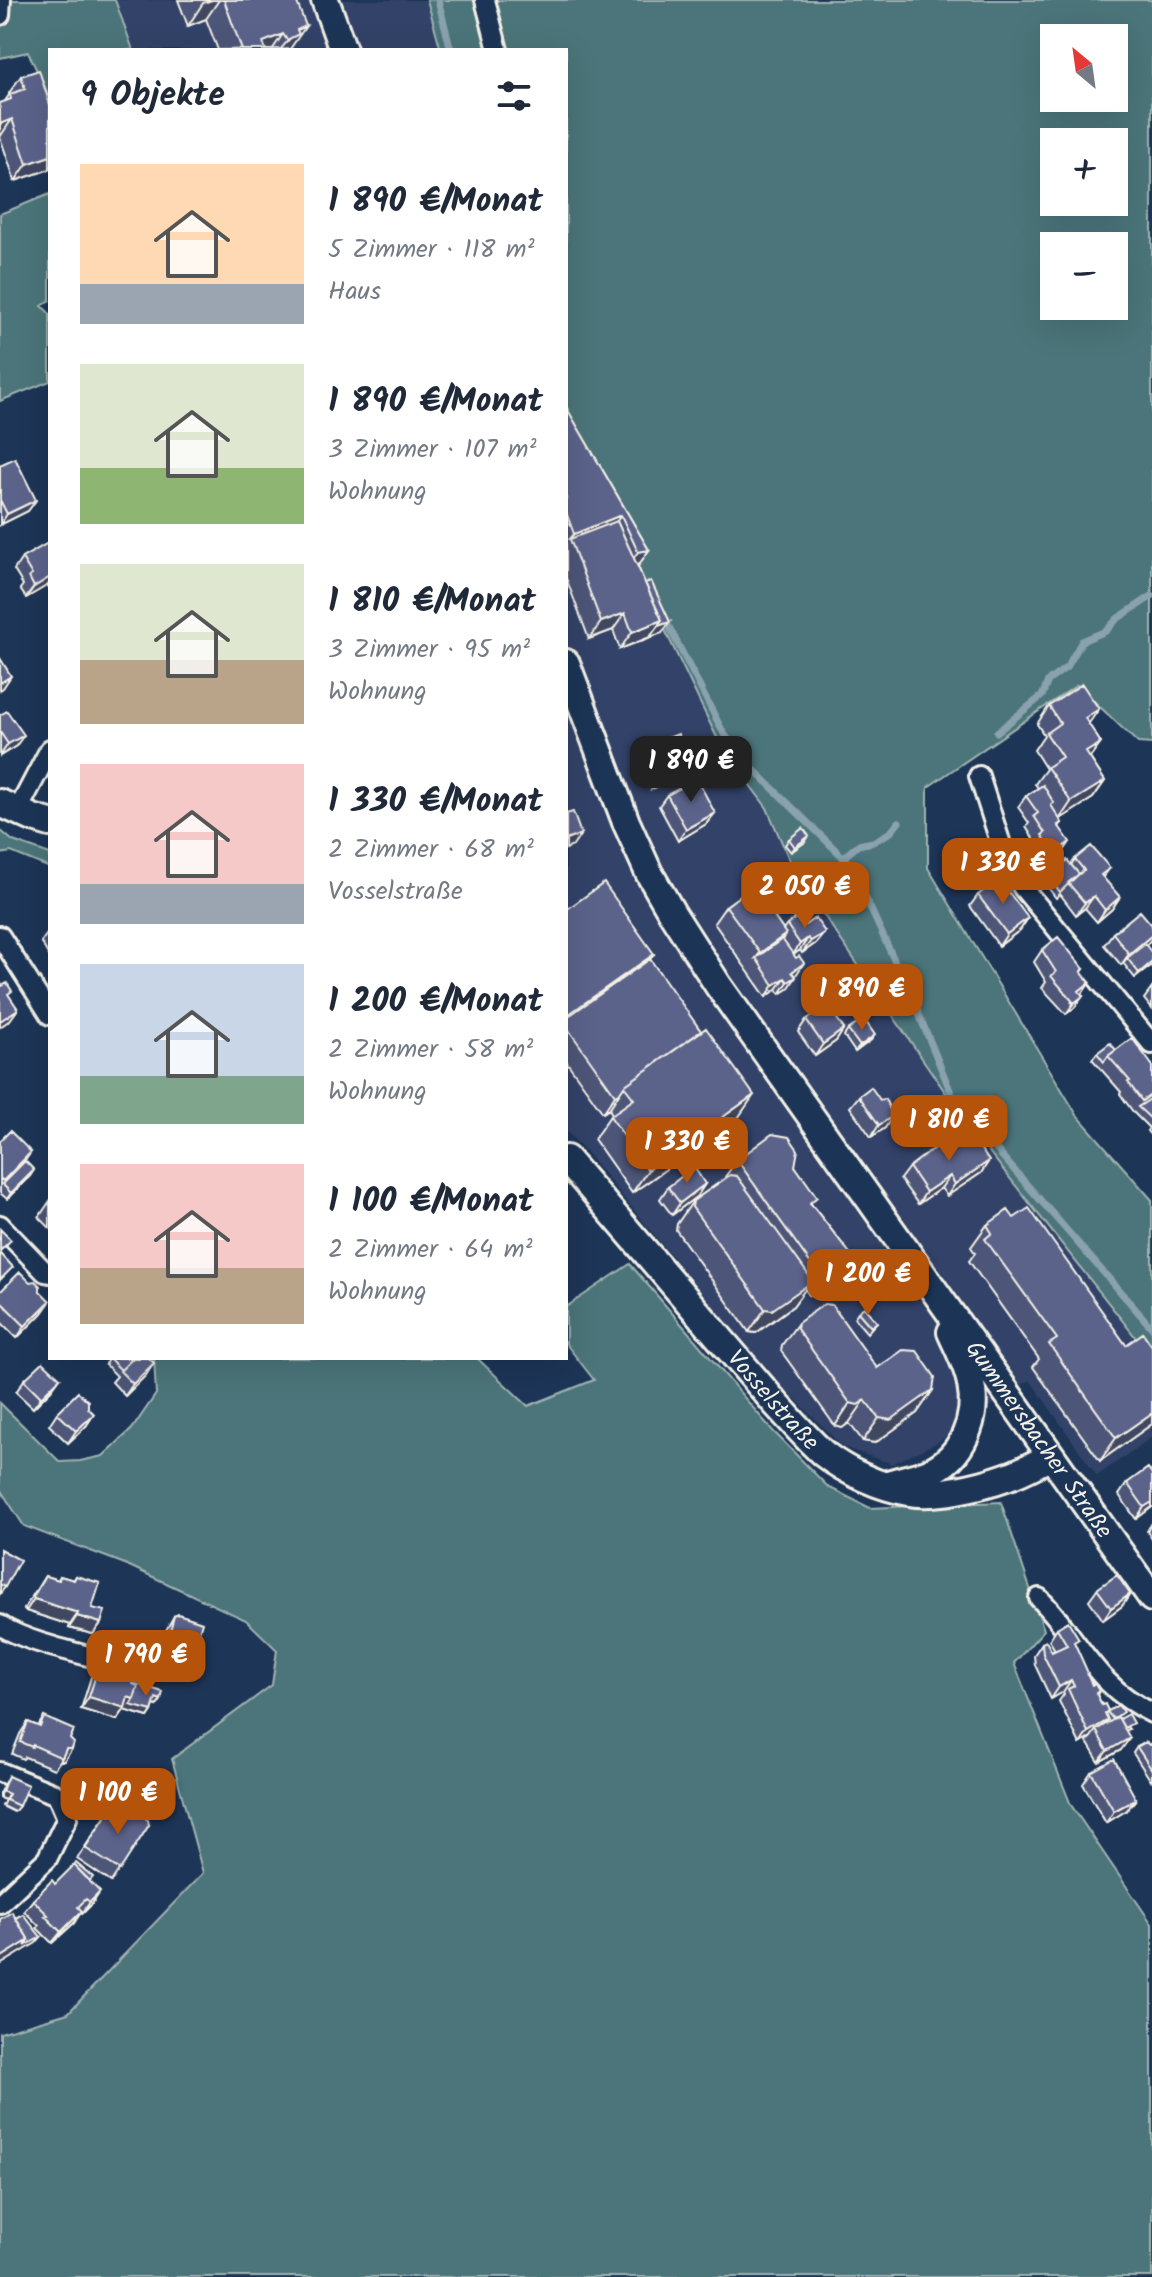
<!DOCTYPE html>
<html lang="de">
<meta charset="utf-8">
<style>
:root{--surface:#fff;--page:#f6f6f7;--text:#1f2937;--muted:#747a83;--accent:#b45309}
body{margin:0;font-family:Kalam,sans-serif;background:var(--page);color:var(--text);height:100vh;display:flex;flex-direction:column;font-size:30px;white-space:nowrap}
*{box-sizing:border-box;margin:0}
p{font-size:26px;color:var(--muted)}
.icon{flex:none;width:44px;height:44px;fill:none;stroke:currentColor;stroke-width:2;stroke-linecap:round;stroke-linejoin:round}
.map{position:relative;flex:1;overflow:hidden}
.details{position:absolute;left:48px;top:48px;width:520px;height:1312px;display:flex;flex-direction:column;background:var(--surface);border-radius:0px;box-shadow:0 8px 32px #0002}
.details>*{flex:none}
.needle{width:52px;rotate:331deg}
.tools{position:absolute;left:1040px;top:24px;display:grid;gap:16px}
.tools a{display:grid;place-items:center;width:88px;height:88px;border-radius:0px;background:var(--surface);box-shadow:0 8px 32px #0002;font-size:40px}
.price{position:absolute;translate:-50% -68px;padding:0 18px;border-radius:16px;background:var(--accent);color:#fff;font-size:26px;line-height:52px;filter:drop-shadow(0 2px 4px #0008)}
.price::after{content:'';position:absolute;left:50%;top:48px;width:24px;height:18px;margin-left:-12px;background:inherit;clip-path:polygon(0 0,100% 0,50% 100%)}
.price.active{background:#222;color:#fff}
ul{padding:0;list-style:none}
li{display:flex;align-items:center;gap:24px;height:200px;padding:0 32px}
li span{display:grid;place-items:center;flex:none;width:224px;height:160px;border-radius:0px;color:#555}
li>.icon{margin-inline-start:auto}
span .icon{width:96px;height:96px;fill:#fffc;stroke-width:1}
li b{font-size:34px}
h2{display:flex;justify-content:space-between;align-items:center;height:96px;padding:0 32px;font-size:34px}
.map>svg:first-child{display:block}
.built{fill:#304367}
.green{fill:#4c757a;stroke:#a0b3b1;stroke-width:2;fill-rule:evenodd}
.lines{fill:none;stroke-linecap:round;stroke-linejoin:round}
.stream{stroke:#89a2ad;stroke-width:7}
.street-casing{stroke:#f4f1e8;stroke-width:24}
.secondary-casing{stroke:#f4f1e8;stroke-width:32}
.street{stroke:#1d3557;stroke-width:18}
.secondary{stroke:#1d3557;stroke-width:26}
.wall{fill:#4e5678;stroke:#f4f1e8;stroke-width:2}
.shaded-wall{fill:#404661;stroke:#f4f1e8;stroke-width:2}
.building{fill:#5b648b;stroke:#f4f1e8;stroke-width:2}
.labels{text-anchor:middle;stroke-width:6;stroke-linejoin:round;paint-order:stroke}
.street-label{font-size:24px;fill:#f4f1e8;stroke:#1d3557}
</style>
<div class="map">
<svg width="1152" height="2277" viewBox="0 0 1152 2277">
<rect width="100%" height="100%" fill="#1d3557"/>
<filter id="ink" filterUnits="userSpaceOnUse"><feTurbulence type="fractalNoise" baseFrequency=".0125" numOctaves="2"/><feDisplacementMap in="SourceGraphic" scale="16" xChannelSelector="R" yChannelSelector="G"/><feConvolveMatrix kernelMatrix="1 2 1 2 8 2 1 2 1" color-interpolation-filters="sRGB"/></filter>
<g filter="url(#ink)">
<path class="built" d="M115,0H426L441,50H133Z
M566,450L663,626L721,746L767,808L795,873L967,1124L1152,1358V1437L1097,1476L1030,1380L938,1442L892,1464L843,1447L763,1367L586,1152L566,1131Z"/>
<path class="green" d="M0,0H115L133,50H50V98L28,52L0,58Z
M427,0H1152V744L1138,743L1077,685L928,787V868L1077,1115L1152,1200V1358L967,1124L795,873L767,808L721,746L663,626L566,450V50H441ZM1054,38H1114V98H1054ZM1054,142H1114V202H1054ZM1054,246H1114V306H1054Z
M50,194V300L42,306L50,314V381L0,401V214Z
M0,830L13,841L50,854V868L11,852L0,854Z
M630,1264L773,1431L828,1487L870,1508L1001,1502L1044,1630L1014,1663L1071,1805L1152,1924V2277H0V2033L68,2013L203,1873L172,1759L272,1685L277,1650L246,1620L125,1564L24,1526L0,1489V1403L60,1462L80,1461L103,1456L132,1429L156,1394L154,1358H477L528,1406L594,1380L566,1344V1307Z"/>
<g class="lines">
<path class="stream" d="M438,0L451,50
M664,617L724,734L744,760L850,864L918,1012L952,1095L1001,1155L1152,1328
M997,732L1042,696L1048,681L1067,667L1082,641L1106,631L1117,619L1152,596
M843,858L858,845L873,842L891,832L899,822"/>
<defs>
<path id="street" d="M485,0L498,50
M0,15L1,0
M979,776L1007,863L1023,888L1152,1044
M17,812L50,749
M0,936L50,1015
M0,1225L45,1272L50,1273
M1039,1598C1081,1640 1094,1686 1152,1713
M0,1625C26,1643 87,1655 119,1664
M0,1772L57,1795L67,1818L47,1859L0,1903"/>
<g id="secondary">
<path d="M325,0L343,50"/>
<path id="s1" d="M566,663L626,822L649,873L672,913L718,985L1152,1598"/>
<path d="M0,803L33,818L50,823"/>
<path id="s2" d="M566,1159L777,1405C792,1421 807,1439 824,1454C847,1472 880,1487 909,1492C935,1497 981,1486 1006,1477C1022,1472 1037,1463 1051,1456"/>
<path d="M888,1484C901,1480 917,1477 929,1472C963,1457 978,1418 971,1384C968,1366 958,1348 951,1332"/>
</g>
</defs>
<use href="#street" class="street-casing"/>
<use href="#secondary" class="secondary-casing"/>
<use href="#street" class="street"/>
<use href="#secondary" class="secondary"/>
</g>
<path class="wall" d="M178,0H296L290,49L218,50L206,19L188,26Z
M21,76L50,105V169L15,181L0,137L5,101L9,95V93Z
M566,407L649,550L638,566L662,633L620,649L613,630L589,639L566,578Z
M0,465L36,500L28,511L0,525Z
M50,542V590L48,585L26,598L20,589L23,585L14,570L22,558Z
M1049,706L1088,724L1101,743L1090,758L1105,781L1093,798L1060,819L1062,823L1059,827L1062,854L1045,865L1033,847L1036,843L1026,827L1029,823L1018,807L1026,796L1038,788L1035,784L1046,769L1034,750L1044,735L1037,724Z
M0,715L16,746L0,756Z
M647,746L682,776L652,789L639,758Z
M667,795L715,813L706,824L678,841L659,806Z
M789,839L805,842L791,852L785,845Z
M1075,859L1110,868L1103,877L1112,909L1097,922L1085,908L1076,915L1060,894L1056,898L1046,885L1050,879L1071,865Z
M748,885L768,907L775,912L773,915L783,930L787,925H805L825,932L816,943L802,953L800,950L793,955L795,976L788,989L780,994L777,989L766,997L714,923L726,906L741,895Z
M978,895L1028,918L1020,930L999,946L970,906Z
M566,910L654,954L650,959L738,1118L632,1193L594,1139L610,1116L612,1114L609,1109L603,1113L566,1061Z
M50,930V958L41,942Z
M1113,933L1148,943L1146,945L1152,965L1135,978L1123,963L1121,965L1104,945Z
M1042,950L1084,969L1082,972L1081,995L1083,996L1074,1008L1066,1014L1042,988L1046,982L1034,962Z
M1152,988V1009L1144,999Z
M806,1020L844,1029L836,1041L815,1056L798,1032Z
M848,1030L871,1040L855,1052L844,1036Z
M1116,1050L1152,1065V1137L1147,1131L1149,1128L1134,1113L1120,1094L1121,1092L1092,1059L1097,1053Z
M859,1096L885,1128L871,1137L850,1107Z
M0,1141L31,1152L25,1161L34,1170L30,1176L7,1199L0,1193Z
M949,1150L981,1173L947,1196L941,1188L918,1204L900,1179L909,1167Z
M737,1160L795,1166L812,1205L852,1256L840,1274L809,1295L805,1289L793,1306L756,1333L749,1332L676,1230L677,1224L693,1201L726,1178L725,1177Z
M705,1184L697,1196L672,1215L660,1199L668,1187Z
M50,1201V1228L39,1217Z
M1014,1218L1126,1345L1152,1346V1424L1100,1461L1033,1367L1039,1359L969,1261L975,1253L971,1247L987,1225Z
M0,1292L42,1313L17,1338L0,1321Z
M858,1312L877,1322L867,1333L854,1318Z
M798,1323L877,1368L933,1390L917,1413L875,1443L863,1441L849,1423L842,1428L835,1426L781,1351L782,1345Z
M109,1358L146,1375L125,1396L112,1382L117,1376L105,1364Z
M60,1378L51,1390L33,1408L16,1392L24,1380Z
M88,1408L94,1414L86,1426L68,1443L49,1425L57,1413Z
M1152,1474V1507L1136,1519L1119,1495L1127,1483Z
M1152,1523V1539L1147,1531Z
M0,1549L5,1587L0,1594Z
M45,1576L58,1580L60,1576L73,1580L76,1576L101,1623L93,1634L69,1628L70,1625L26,1611L24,1609Z
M1097,1589L1130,1594L1122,1606L1103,1620L1089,1600Z
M174,1616L195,1646L187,1658L184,1659L178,1667L170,1665L169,1660L166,1659L163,1664L158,1662L152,1652L155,1644L163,1632H165Z
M1057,1628L1075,1644L1092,1685L1099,1691L1097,1695L1102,1705L1118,1718L1129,1729L1125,1730L1121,1750L1099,1762L1087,1742L1091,1737L1080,1744L1059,1701L1064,1694L1063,1692L1051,1699L1035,1665L1034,1655L1042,1643L1052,1652L1055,1650L1049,1640Z
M100,1662L111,1665L113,1663L124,1669L133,1683L161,1700L157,1706L154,1705L152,1711L148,1717L124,1710L117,1720L81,1709L92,1674Z
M44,1717L70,1739L64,1761H60L54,1769L25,1757L23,1759L12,1754L20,1734L28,1722L38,1726Z
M1152,1744V1780L1151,1781L1133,1753L1137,1747Z
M1091,1772L1136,1799L1127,1810L1106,1823L1083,1784Z
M8,1776L19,1806L14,1812L2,1806L5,1800L0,1798V1792Z
M115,1802L149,1825L111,1882L77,1859Z
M90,1882L92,1904L82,1914L80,1913L74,1923L52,1943L37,1928L39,1926L24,1911L33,1900L55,1884Z"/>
<path class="shaded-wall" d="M212,0H219L206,19L188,26L203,3Z
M306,26L290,49L280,50L297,30Z
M283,34L272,50H258L263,42Z
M12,119L0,137V124Z
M50,156V169L15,181L27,164Z
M36,500L28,511L0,525L7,514Z
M621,515L605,538L570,539L574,534Z
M649,550L633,573L622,574L638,552Z
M50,577V582L48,585L26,598L34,587Z
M625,613L613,630L589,639L601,622Z
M662,620L650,637L620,649L632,632Z
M670,622L662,633L650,637L658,626Z
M11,676L3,688L0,690V683Z
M1099,709L1087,726L1085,718Z
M24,735L16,746L0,756L8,744Z
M1101,743L1088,760L1086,752Z
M690,764L682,776L652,789L660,777Z
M1105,781L1093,798L1059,820L1071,802Z
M715,813L706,824L678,841L686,829Z
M581,834L573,846L566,849V840Z
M809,836L805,842L791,852L795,847Z
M1070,842L1062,854L1045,865L1054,853Z
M778,885L765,902L761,896Z
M1094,896L1085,908L1076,915L1085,903Z
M1120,897L1112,909L1097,922L1105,910Z
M1028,918L1020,930L999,946L1007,934Z
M825,932L816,943L802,953L811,941Z
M786,934L774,951L756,958L760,953Z
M1152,935V938L1148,943L1128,959L1127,958L1121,965L1129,954Z
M808,938L800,950L792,956L800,944Z
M654,954L638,976L566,1018L569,1014Z
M1152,962V965L1135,978L1139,973Z
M804,963L796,975L788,982L792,972Z
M796,977L788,989L780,994L788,982Z
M785,978L777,989L766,997L774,985Z
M1090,982L1082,994L1071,1003L1079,991Z
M1083,996L1074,1008L1066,1014L1074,1003Z
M18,1009L10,1020L0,1027V1021Z
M844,1029L836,1041L815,1056L823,1044Z
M875,1035L871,1040L855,1052L860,1046Z
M620,1092L609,1109L603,1113L615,1095Z
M754,1095L738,1118L632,1193L648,1170Z
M893,1116L885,1128L871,1137L879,1125Z
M989,1161L981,1173L947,1196L955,1184Z
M34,1170L30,1176L7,1199L11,1193Z
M950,1176L941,1188L918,1204L926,1192Z
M705,1184L697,1196L672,1215L680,1203Z
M852,1256L840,1274L809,1295L821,1278Z
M809,1284L793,1306L756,1333L749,1332L765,1309Z
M50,1302L42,1313L17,1338L25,1326Z
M154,1363L146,1375L125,1396L133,1384Z
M60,1378L51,1390L33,1408L41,1397Z
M933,1390L917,1413L875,1443L863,1441L879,1418Z
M865,1400L849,1423L842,1428L835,1426L850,1403Z
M1152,1413V1424L1100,1461L1116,1438Z
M94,1414L86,1426L68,1443L76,1431Z
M1152,1502V1507L1136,1519L1144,1507Z
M1130,1594L1122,1606L1103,1620L1111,1608Z
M34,1599L78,1613L70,1625L26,1611Z
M77,1616L101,1623L93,1634L69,1628Z
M195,1646L187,1658L184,1659L178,1667L170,1665L178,1653L188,1648Z
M172,1647L177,1648L169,1660L166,1659L163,1664L158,1662L166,1651Z
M1071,1680L1063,1692L1051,1699L1059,1687Z
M89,1697H128L134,1699L152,1711L148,1717L124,1710L117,1720L81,1709Z
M156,1698L161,1700L157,1706L152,1704Z
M1108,1720L1100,1731L1096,1730L1091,1737L1080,1744L1088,1732Z
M1130,1738L1121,1750L1099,1762L1107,1751Z
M66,1749H72L64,1761H60Z
M2,1791L9,1794L5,1800L0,1798V1794Z
M1136,1799L1127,1810L1106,1823L1114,1811Z
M100,1892L92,1904L82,1914L90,1902Z
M82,1911L74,1923L52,1943L61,1932Z
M41,1937L36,1943L0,1965V1958L29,1940Z"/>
<path class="building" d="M224,0H296L306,26L297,30L299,34L287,40L283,34L263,42L266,50H242Z
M39,70L50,105V156L27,164L12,119L0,124V103L11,99L10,94L25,89L21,76Z
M566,407L649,550L638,552L621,515L574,534L566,512Z
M15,458L36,500L7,514L0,500V465Z
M617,521L662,620L632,632L625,613L601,622L570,539Z
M50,542V577L34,587L29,577L32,575L22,558Z
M651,581L670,622L658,626L662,620L645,583Z
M0,658L11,676L0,683Z
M1082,684L1099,709L1085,718L1101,743L1086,752L1105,781L1071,802L1047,767L1062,757L1046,733L1060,723L1049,706Z
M7,711L24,735L8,744L0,732V715Z
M678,734L690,764L660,777L647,746Z
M697,779L715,813L686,829L667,795Z
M1043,785L1054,803L1051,805L1062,823L1058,825L1070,842L1054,853L1042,835L1045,833L1034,816L1038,813L1026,796Z
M573,812L581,834L566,840V814Z
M803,828L809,836L795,847L789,839Z
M1091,846L1110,868L1101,875L1120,897L1105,910L1094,896L1085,903L1068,883L1084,870L1075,859Z
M1067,860L1079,874L1060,892L1050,879Z
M768,871L778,885L761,896L768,907L771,905L775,912L772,914L786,934L760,953L726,906L750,888L748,885Z
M999,879L1028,918L1007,934L978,895Z
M604,883L654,954L569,1014L566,1011V910Z
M1140,911L1152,925V935L1129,954L1113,933Z
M798,916L805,925L815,918L825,932L811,941L808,938L800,944L787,925Z
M1058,937L1084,969L1081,972L1090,982L1079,991L1083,996L1074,1003L1051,976L1056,972L1042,950Z
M782,939L796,958L799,956L804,963L792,972L796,977L788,982L785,978L774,985L756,958Z
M1145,944L1152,953V962L1139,973L1127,958Z
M650,959L701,1031L624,1086L620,1092L615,1095L566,1026V1018Z
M0,982L2,986L7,983L12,991L8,994L18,1009L0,1021Z
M828,1005L844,1029L823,1044L806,1020Z
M864,1019L875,1035L860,1046L848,1030Z
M706,1028L754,1095L648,1170L610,1116L634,1099L624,1086Z
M1132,1038L1152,1065V1094L1142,1101L1128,1082L1130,1081L1108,1056Z
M1110,1043L1116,1050L1108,1056L1104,1062L1097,1053Z
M871,1087L880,1100L885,1099L893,1116L879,1125L859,1096Z
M1152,1098V1120L1138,1107Z
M10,1131L31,1152L3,1181L0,1178V1141Z
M772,1134L789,1137L798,1150L795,1166L817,1197L810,1203L852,1256L821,1278L737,1160Z
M971,1135L989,1161L955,1184L950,1176L926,1192L909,1167L942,1142L949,1150Z
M25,1161L34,1170L11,1193L2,1184Z
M694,1167L705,1184L680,1203L668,1187Z
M730,1175L737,1176L810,1277L809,1284L772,1310L765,1309L692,1207L693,1201Z
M1029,1208L1126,1345L1143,1333L1152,1346V1413L1116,1438L1049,1344L1057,1339L985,1239L992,1233L987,1225L1008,1210L1014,1218Z
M0,1229L11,1240L0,1251Z
M0,1253L13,1267L0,1280Z
M20,1272L30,1282L35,1281L40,1286V1291L50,1301L25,1326L0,1301V1292Z
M824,1304L832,1305L877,1368L903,1350L917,1351L935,1377L933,1390L891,1420L879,1418L865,1400L858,1405L850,1403L797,1329L798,1323Z
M864,1307L877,1322L871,1327L858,1312Z
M109,1358H133L121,1370Z
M133,1358H149L154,1363L133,1384L120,1371Z
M43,1362L60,1378L41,1397L24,1380Z
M78,1392L88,1401V1408L94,1414L76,1431L57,1413Z
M1148,1468L1152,1474V1502L1144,1507L1127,1483Z
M0,1549L20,1560L5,1587L0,1584Z
M1117,1575L1130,1594L1111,1608L1097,1589Z
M45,1576L59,1580L60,1576L74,1580L76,1576L100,1583L92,1608L105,1611L101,1623L77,1616L78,1613L34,1599L33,1597Z
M178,1614L202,1622L195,1646L188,1648L186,1656L178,1653L177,1648L172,1647L171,1652L166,1651L160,1640L163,1632L170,1631L174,1616Z
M1068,1621L1079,1639L1074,1642L1088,1673L1087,1674L1092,1685L1095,1684L1099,1691L1096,1693L1102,1705L1105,1704L1108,1711L1105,1713L1108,1720L1088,1732L1068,1689L1074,1686L1071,1680L1059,1687L1043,1654L1042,1643L1046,1641L1052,1652L1067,1645L1057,1628Z
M100,1662L112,1666L113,1663L125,1666L124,1669L136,1673L133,1684L138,1686L134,1699L128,1697L125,1708L89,1697Z
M133,1683L163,1692L161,1700L156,1698L152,1711L130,1705L134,1699L138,1686L133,1684Z
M1118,1705L1123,1712L1113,1719L1107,1712Z
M1128,1714L1133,1723L1124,1728L1119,1719Z
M44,1717L74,1730L70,1739L74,1743L72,1749H66L62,1758L33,1745L32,1747L20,1742L28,1722L40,1727Z
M1118,1717L1130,1738L1107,1751L1096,1730Z
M1146,1742L1149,1745L1152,1744V1770L1137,1747Z
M1114,1759L1136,1799L1114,1811L1091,1772Z
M8,1776L28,1785L19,1806L6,1800L9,1794L2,1791Z
M115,1802L137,1817L142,1816L148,1820L149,1825L120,1870L85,1848Z
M76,1863L93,1877L90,1881L74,1865Z
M74,1865L100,1892L90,1902L86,1899L78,1907L82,1911L61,1932L45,1916L48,1915L33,1900L52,1880L55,1884Z
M12,1912L29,1940L0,1958V1919Z
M23,1914L41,1937L25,1946L29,1940L15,1918Z"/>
</g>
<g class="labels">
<g class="street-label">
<text dy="8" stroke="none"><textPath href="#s2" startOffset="318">Vosselstraße</textPath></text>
<text dy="8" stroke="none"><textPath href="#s1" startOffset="914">Gummersbacher Straße</textPath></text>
</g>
</g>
</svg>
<div class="tools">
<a><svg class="needle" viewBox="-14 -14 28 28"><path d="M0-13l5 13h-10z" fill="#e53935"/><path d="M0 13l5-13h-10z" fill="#747a83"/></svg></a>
<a>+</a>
<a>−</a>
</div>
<b class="price active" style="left:691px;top:804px">1 890 €</b>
<b class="price" style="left:1003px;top:906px">1 330 €</b>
<b class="price" style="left:805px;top:930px">2 050 €</b>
<b class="price" style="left:862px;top:1032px">1 890 €</b>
<b class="price" style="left:949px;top:1163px">1 810 €</b>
<b class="price" style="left:687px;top:1185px">1 330 €</b>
<b class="price" style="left:868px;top:1317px">1 200 €</b>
<b class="price" style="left:146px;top:1698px">1 790 €</b>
<b class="price" style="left:118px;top:1836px">1 100 €</b>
<section class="details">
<h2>9 Objekte<svg class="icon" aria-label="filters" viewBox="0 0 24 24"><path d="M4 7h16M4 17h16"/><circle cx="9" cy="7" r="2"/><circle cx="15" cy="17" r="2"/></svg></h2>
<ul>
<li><span style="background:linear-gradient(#ffd9b3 75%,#9aa5b1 0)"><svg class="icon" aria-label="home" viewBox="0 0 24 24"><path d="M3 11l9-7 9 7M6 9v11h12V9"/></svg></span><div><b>1 890 €/Monat</b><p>5 Zimmer · 118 m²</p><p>Haus</p></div></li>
<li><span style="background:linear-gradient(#dfe7d0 65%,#8fb573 0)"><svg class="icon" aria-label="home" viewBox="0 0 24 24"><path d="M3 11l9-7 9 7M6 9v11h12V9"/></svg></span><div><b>1 890 €/Monat</b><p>3 Zimmer · 107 m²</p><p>Wohnung</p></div></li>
<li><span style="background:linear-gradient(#dfe7d0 60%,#b9a48a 0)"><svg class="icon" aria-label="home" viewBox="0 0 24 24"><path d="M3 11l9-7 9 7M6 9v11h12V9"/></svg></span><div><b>1 810 €/Monat</b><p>3 Zimmer · 95 m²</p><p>Wohnung</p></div></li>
<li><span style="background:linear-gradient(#f6c9c9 75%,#9aa5b1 0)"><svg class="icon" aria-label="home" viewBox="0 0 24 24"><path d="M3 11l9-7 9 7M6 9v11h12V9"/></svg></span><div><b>1 330 €/Monat</b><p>2 Zimmer · 68 m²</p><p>Vosselstraße</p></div></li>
<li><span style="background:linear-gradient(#c9d6e8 70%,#7fa58c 0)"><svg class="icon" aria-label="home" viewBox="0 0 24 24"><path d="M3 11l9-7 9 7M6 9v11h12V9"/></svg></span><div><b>1 200 €/Monat</b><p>2 Zimmer · 58 m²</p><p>Wohnung</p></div></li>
<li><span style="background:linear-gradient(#f6c9c9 65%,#b9a48a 0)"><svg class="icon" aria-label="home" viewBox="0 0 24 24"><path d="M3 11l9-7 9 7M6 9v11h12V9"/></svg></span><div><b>1 100 €/Monat</b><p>2 Zimmer · 64 m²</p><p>Wohnung</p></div></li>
</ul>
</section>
</div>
